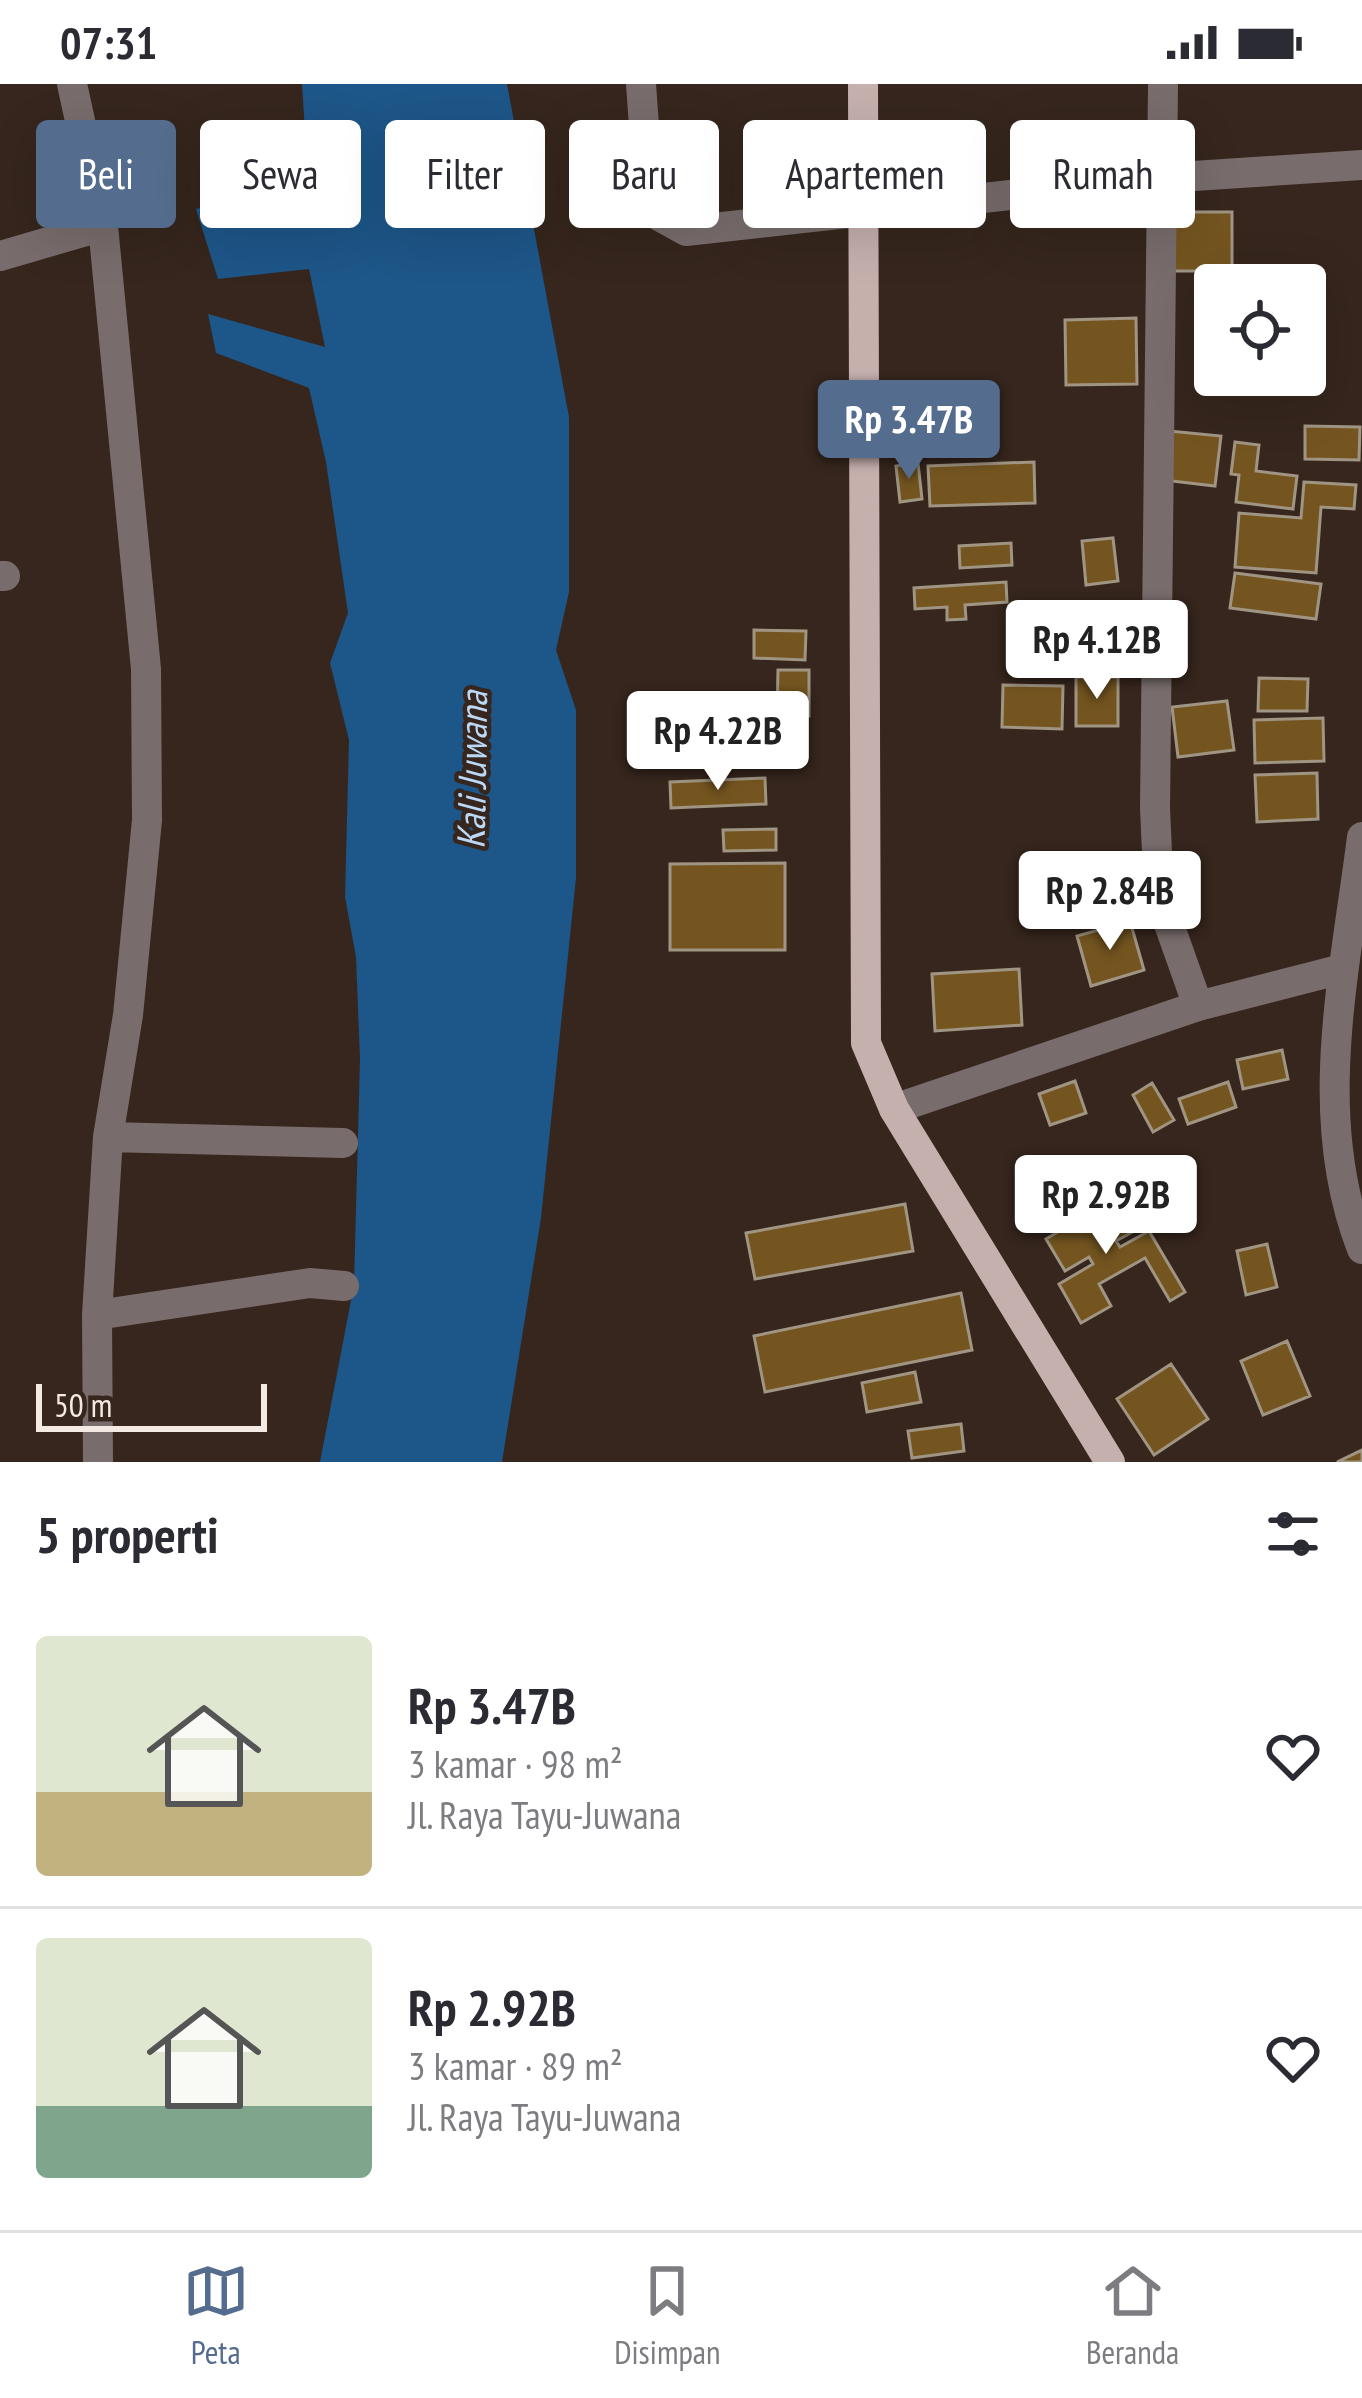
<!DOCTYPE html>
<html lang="id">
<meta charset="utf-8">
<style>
:root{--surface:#fff;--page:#f7f7f7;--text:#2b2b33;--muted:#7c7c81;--line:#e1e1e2;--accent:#546c8d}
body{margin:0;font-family:"PT Sans Narrow",sans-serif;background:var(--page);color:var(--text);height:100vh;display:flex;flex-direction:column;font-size:45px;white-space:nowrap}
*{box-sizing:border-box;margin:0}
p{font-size:39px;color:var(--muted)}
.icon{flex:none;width:66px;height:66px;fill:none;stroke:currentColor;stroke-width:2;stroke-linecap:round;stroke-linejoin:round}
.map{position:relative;height:1378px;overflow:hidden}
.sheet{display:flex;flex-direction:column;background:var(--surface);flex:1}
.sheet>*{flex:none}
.banner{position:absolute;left:36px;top:36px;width:1290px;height:108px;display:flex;gap:24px}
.fabs{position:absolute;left:1194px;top:180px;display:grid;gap:24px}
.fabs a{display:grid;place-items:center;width:132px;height:132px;border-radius:12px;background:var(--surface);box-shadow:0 12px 48px #0002;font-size:60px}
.scale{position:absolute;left:36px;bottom:30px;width:231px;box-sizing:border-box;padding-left:12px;border:6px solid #f4eae3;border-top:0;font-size:33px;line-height:42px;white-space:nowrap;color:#f4eae3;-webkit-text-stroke:9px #36261d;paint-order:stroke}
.price{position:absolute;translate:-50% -102px;padding:0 27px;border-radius:12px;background:#fff;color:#222;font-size:39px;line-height:78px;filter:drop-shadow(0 3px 6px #0008)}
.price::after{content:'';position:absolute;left:50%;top:72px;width:36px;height:27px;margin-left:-18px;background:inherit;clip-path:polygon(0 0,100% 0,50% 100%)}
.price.selected{background:var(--accent);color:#fff}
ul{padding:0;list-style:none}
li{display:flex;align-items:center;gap:36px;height:300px;padding:0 36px}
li+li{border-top:3px solid var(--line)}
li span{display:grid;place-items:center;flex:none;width:336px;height:240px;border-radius:12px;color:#555}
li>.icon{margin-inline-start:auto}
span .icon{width:144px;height:144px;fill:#fffc;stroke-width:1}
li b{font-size:51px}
h2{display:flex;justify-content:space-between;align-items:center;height:144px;padding:0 36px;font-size:51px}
.chip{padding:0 42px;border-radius:12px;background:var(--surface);box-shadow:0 12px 48px #0002;font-size:42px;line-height:108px}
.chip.selected{background:var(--accent);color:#fff}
.status{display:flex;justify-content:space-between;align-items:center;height:84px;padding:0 60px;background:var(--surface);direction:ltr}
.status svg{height:33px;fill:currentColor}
.tab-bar{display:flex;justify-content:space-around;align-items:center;height:168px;border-top:3px solid var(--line);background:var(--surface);font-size:33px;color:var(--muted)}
.tab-bar a{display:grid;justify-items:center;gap:6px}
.tab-bar .selected{color:var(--accent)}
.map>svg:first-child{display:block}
.water{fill:#1d5688}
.building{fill:#745520;stroke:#a09482;stroke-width:3}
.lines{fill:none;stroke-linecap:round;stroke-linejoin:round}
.minor{stroke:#786d6c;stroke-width:30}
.major{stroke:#c5b0ae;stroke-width:30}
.labels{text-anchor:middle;stroke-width:9;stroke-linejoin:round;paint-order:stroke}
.water-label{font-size:39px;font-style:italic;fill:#bbd9f7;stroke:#36261d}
</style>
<div class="status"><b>07:31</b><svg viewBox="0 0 49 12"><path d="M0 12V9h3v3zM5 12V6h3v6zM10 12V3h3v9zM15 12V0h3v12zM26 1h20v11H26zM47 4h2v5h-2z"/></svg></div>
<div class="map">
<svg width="1362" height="1378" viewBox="0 0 1362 1378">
<rect width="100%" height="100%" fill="#36261d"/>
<path class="water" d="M302,0H507L569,333V508L556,566L576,626V794L541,1134L502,1378H320L354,1201L360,975L356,873L345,813L349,656L330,579L348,529L326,378L309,304L216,269L208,230L325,263L309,185L218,195L196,125L308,96Z"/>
<path class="building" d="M1166,128H1232V187H1166Z
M1136,234L1137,300L1066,301L1065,236Z
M1305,342L1360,343L1359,376L1305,375Z
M1169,347L1221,352L1215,402L1163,396Z
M1235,358L1259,361L1256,387L1297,392L1293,425L1236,418L1239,391L1231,390Z
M1034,378L1035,419L930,422L928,382Z
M918,379L922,415L900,418L896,382Z
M1304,398L1356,401L1354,425L1321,423L1316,489L1235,483L1239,429L1301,434Z
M1113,454L1118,497L1086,501L1082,457Z
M1011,459L1012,481L960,484L959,462Z
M1235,489L1321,500L1316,535L1230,524Z
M1006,498L1007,518L965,521L966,535L947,536V523L915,525L914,504Z
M754,546L806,547L805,576L754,574Z
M778,586H809V632H777Z
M1076,593H1118V642H1076Z
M1259,594L1308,595L1307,627H1258Z
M1003,601L1063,602L1062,645L1002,643Z
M1227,617L1234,666L1178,673L1172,623Z
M1323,634L1324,677L1255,679L1254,636Z
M1317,689L1318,735L1257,738L1255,691Z
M765,694L766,720L671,724L670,698Z
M776,745V766L724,767L723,746Z
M785,779V866H670V780Z
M1130,837L1144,886L1091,902L1077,852Z
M1019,885L1022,941L935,947L932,890Z
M1282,966L1288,995L1243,1005L1237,976Z
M1075,997L1086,1029L1050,1041L1039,1010Z
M1228,998L1236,1023L1188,1040L1179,1015Z
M1152,999L1174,1036L1153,1048L1133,1011Z
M1119,1112L1138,1145L1116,1157L1120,1163L1149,1147L1185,1208L1170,1217L1145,1174L1099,1200L1111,1222L1081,1239L1059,1200L1093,1180L1089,1173L1065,1187L1046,1155Z
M905,1120L913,1167L755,1195L746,1149Z
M1267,1160L1277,1203L1246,1211L1237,1167Z
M961,1209L972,1266L765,1308L754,1252Z
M1287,1257L1310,1312L1263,1331L1241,1277Z
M1171,1280L1208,1335L1154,1371L1117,1315Z
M915,1288L921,1318L867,1328L862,1299Z
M961,1340L964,1367L912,1374L908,1347Z
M1362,1366V1378H1337Z"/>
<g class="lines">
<path class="minor" d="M72,0L103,142L146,585L147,736L128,931L108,1053L97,1231L98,1378
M641,0L650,127L686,147L1163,94L1362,81
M1163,0L1155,724L1159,812L1198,922
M0,172L103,142
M0,492H5
M1362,753C1345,890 1310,1032 1362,1165
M894,1025L1198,922L1342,885
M108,1053L343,1059
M97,1231L310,1199L344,1202"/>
<path class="major" d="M863,0L866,959L894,1025L1110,1378"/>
</g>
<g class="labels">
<g class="water-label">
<text transform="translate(472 686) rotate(-89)" y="14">Kali Juwana</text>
</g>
</g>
</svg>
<div class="fabs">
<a><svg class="icon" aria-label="locate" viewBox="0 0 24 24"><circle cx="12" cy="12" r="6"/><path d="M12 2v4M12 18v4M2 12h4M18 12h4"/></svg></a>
</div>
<div class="scale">50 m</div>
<b class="price selected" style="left:909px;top:398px">Rp 3.47B</b>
<b class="price" style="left:1097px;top:618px">Rp 4.12B</b>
<b class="price" style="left:718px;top:709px">Rp 4.22B</b>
<b class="price" style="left:1110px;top:869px">Rp 2.84B</b>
<b class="price" style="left:1106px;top:1173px">Rp 2.92B</b>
<div class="banner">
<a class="chip selected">Beli</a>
<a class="chip">Sewa</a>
<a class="chip">Filter</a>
<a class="chip">Baru</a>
<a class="chip">Apartemen</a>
<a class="chip">Rumah</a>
</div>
</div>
<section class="sheet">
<h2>5 properti<svg class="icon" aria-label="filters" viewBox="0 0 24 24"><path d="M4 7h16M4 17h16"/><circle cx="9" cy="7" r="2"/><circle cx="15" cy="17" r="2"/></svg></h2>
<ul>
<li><span style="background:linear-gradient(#dfe7d0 65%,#c2b280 0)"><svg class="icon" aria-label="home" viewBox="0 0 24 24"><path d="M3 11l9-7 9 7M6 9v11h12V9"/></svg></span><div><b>Rp 3.47B</b><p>3 kamar · 98 m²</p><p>Jl. Raya Tayu-Juwana</p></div><svg class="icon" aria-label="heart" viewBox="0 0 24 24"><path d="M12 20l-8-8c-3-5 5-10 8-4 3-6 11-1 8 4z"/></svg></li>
<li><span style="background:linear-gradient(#dfe7d0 70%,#7fa58c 0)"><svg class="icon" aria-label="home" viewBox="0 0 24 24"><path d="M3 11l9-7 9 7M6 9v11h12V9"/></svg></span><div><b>Rp 2.92B</b><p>3 kamar · 89 m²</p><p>Jl. Raya Tayu-Juwana</p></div><svg class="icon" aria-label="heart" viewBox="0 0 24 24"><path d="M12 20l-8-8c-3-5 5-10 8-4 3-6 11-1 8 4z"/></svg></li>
</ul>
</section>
<nav class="tab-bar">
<a class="selected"><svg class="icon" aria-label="map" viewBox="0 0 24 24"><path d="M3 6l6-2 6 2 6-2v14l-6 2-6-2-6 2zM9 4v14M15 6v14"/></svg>Peta</a>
<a><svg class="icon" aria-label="saved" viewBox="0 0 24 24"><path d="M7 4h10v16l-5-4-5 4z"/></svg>Disimpan</a>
<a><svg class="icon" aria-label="home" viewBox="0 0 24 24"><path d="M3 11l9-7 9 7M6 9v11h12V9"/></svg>Beranda</a>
</nav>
